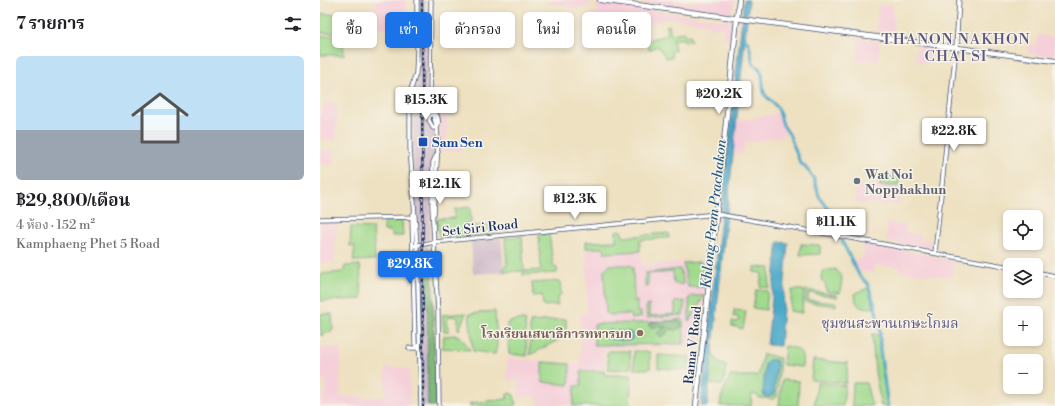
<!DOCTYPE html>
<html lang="th">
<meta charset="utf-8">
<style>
:root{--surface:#fff;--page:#f2f2f2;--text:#202124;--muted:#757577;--line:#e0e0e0;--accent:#1a73e8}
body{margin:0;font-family:"Libre Bodoni","Noto Serif Thai",serif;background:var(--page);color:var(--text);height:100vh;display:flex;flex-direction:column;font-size:15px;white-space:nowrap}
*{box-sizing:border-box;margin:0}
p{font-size:13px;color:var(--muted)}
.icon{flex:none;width:22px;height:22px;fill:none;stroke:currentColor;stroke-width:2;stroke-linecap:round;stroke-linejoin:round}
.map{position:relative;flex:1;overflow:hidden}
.side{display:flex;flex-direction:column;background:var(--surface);width:320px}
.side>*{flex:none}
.hud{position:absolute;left:12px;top:12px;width:380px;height:36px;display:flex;gap:8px}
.controls{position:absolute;left:683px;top:210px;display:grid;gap:8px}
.controls a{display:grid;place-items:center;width:40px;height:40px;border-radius:6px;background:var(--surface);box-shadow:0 2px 6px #0003;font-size:20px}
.price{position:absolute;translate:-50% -34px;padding:0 9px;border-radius:4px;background:#fff;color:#222;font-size:13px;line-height:26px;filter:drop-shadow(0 1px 2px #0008)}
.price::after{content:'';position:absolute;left:50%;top:24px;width:12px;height:9px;margin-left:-6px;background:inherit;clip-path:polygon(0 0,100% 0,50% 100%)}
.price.current{background:var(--accent);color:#fff}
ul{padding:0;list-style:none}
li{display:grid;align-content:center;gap:8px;height:212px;padding:0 16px}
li+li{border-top:1px solid var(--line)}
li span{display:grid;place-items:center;height:124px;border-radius:6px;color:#555}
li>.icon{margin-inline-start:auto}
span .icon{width:72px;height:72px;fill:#fffc;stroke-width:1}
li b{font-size:17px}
h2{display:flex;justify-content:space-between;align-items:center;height:48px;padding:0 16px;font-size:17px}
.pill{padding:0 14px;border-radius:6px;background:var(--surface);box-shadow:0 2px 6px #0003;font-size:14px;line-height:36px}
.pill.current{background:var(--accent);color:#fff}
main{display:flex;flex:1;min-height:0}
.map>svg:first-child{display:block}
.built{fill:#f5cfd9}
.industrial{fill:#d1bdcb}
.green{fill:#a1da8d;stroke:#5e8476}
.forest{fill:#80ba78;stroke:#4e746b}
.water{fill:#4aa9c9;stroke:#326c94}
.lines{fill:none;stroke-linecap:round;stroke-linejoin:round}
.canal{stroke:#4aa9c9;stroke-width:3}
.minor-casing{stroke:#3b4a6d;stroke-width:5}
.major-casing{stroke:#3b4a6d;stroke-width:6}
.minor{stroke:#fff;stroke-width:3.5}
.major{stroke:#fff;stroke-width:4.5}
.rail-casing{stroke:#1b2f5e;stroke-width:2.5}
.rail{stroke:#f7f3e8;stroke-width:1;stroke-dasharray:3;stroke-linecap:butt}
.transit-dot{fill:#1a4fb4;stroke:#f7f3e8;stroke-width:1.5}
.worship-dot{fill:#6b7280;stroke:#f7f3e8;stroke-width:1.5}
.education-dot{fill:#8d6e63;stroke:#f7f3e8;stroke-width:1.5}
.labels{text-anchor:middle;stroke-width:3;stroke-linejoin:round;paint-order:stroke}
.transit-label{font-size:13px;font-weight:bold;fill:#164399;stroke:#f7f3e8;text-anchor:start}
.worship-label{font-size:13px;font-weight:bold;fill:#5b616d;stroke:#f7f3e8;text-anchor:start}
.street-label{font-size:13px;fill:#1b2f5e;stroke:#f7f3e8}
.education-label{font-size:13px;font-weight:bold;fill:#785e54;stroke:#f7f3e8;text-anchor:end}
.water-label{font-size:14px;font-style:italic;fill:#2b5a83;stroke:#f7f3e8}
.neighbourhood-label{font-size:14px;fill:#5d577f;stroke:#f7f3e8}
.quarter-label{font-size:15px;letter-spacing:1px;fill:#5d577f;stroke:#f7f3e8}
</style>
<main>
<section class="side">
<h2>7 รายการ<svg class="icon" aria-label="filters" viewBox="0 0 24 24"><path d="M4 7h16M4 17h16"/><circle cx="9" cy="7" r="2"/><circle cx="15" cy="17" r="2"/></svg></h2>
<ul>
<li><span style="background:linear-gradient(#bfe0f5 60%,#9aa5b1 0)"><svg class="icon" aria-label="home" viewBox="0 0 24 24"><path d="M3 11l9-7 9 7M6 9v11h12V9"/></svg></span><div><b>฿29,800/เดือน</b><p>4 ห้อง · 152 m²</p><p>Kamphaeng Phet 5 Road</p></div></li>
</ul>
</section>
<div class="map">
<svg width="735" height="406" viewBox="0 0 735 406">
<rect width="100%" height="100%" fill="#f7f3e8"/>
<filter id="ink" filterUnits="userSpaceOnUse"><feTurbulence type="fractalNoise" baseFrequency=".025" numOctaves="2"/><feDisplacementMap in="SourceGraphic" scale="8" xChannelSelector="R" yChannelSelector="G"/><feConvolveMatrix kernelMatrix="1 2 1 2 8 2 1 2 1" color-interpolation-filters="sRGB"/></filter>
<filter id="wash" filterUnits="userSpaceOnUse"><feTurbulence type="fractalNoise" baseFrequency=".012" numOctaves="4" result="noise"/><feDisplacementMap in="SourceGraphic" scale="16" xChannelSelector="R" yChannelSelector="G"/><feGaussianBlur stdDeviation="0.9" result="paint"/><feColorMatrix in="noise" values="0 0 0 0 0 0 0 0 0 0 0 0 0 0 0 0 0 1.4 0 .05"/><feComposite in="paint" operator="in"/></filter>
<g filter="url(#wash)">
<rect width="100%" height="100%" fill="#eee1c1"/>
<path class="built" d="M54,0H87V27L58,28V8H54Z
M229,0H257L412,21L413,24L412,39L404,40L403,27L389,28V24L351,18L328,24L326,15L310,17L309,28L302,30L297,16L269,22L268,15L277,12V3L269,2V7L250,9L246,5L230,4Z
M297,0H351L376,3L377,0H415L412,15Z
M558,5H573L574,37L557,35Z
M718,35L735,37V57L707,53L709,44L716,45Z
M539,38L559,41V61H536Z
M596,46L611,47L610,63L596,62Z
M118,88L121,117H127V143L143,142V150L121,151L119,116L112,107V89Z
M4,102L17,103L16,140L0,139V110H4Z
M458,113L466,135L425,143L422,154L412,153L416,121Z
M0,150H15L14,165L0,164Z
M536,185L580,186L579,205L535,203Z
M0,222H17L14,263H0Z
M567,223L587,225L586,232L601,234V239L615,241L614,247L612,249L566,241Z
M319,240L322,265L387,261L379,347L284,348V375H311L310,406L218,405L217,396L199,397L198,380H187V358L260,365V314L267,313L266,242Z
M544,242L635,261L632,277L580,272V267L554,265V272H539L532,260L543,258Z
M0,347L21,348L20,397H65V367L89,368L90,406H0V397H5V381H0Z"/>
<path class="industrial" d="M99,0H106L107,113L112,120L116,139V150L111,164L110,236L107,250L108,406H102L99,237L95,211L93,153V100L99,75Z
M181,238L184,272L153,274L151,241Z"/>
<path class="green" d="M0,14H22L23,17V33H0Z
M349,25L351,34L364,32L366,36L370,35L371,41L365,42L364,39H353L355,50L351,51L352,57L346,58L338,46L329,50L327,40L347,35L346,26Z
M0,36H23L24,55H0Z
M560,177L580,178V186H560Z
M150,207L151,223L144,224L149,229L150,236L123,239L119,237L117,219L135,218V209Z
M64,221H82L83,236H72L71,231H64Z
M173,224L174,234L153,236L152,226Z
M31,227L53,228L55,260L33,261L35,246H30Z
M301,230L303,237L349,233V238L320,240V251L285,253L284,248H266V242L296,241V231Z
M229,233L233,265L237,268V273L203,275V271L184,272V267L187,264L185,238L202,236L204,271L221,270L219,234Z
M481,244L500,245V254L480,255Z
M381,262V265H387L384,287H368L363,263Z
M40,265L42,299L0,301V274L23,272L25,266Z
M289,265H310L313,267L314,301H317V312H321V317L311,319L310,314L289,315L286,313L284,270Z
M434,267L450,268L449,288L440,287L442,273L434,272Z
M360,269L364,284H354L353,272L328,274V287H325V273Z
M516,269L522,278L520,293L506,291V285L501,279L502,271Z
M240,281L241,294L237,299L238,305L223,306L222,295L213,296L212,283Z
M548,288L554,308L540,307L536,302L535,293Z
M436,290L448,291L446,310L433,308Z
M472,290H484L482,313L470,311Z
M486,290L517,295V297L489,293L488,300L516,303V306L485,302Z
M373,296H384L369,322V298Z
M365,301L363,315L327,318L326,306L329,305L330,316L355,314V302Z
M414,310L426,311L423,329L412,326V321L416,322L419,320L417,316L413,317Z
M175,311L177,345L175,354L153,351L149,314Z
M146,313L139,330C136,328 140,321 137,317L131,316L126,321L129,331L124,332L122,315Z
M0,314H12L13,330L1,336Z
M246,319L247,335L210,355V322Z
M363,319L364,344L274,345V324L319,323Z
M196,320H205L207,356L189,354L188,342L190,341L188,340L187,323Z
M552,334L559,335V349L567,406H561L555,372Z
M136,335L141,337L150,350L122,348L124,336Z
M465,346C479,348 484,351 482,367L463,365Z
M289,351H310L311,368L289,370L287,354Z
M314,351L330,352V369H314Z
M392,353L400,364L406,365L404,382L402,385L389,384Z
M443,354L460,358L457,397L453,399L439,398L437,395L432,394L431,406H400L401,398L410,376H438Z
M338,355L370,357L368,370L338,368Z
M493,360L528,363L526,383L491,380Z
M222,362L250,364L249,385L222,382Z
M261,371H284V375H311L310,406H253L255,386H261Z
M462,380L479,381L478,406H459Z
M497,383L525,385L523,406H494Z
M533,383H546L552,406H532Z
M190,393L194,395L196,406H150V403L187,399V394Z"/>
<path class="forest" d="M107,250H110L112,258L116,406H108Z
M358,321L362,322L361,328L356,330L351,329L346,334L341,337L337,333L346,327H331L328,325L331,323Z"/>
<path class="water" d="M424,0H429L387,406H381Z
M458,242L468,243L460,346L447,345Z
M288,330L309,332L312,333V339L308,341L290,339L287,334Z
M448,360H456L457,364L454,394L449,397L444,396L443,393L445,363Z"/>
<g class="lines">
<path class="canal" d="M422,36L429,44L433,64L439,68L442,74L444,94L458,108L463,125L469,134
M470,136L480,163
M481,164L484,165L494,179L499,196L511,213L516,231
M522,241L539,275L548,284L555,306L560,331V349L568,406"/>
</g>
</g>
<g filter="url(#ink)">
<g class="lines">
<defs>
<path id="minor" d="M97,0V50L96,73L90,93V148L97,246L101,406
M111,0L110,106L117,128L118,144L114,214
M111,110C118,114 120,120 117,128
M110,111L109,120L113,128H117
M118,152L113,162L112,206L118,313L119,406
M93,214L92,217L95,344L100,351
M0,219L93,217
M93,246L115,242L397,214L690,267
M615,253L636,48L639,0
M716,272L735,276
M89,348H97"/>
<path id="major" d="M280,0L735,61
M376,406L419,0"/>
</defs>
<use href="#minor" class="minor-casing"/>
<use href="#major" class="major-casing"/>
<use href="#minor" class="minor"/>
<use href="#major" class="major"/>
<defs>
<path id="rail" d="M102,0L103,406"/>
</defs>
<use href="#rail" class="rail-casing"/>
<use href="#rail" class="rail"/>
</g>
</g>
<rect class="transit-dot" x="98" y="137" width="10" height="10" rx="2"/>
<circle class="worship-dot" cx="537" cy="181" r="4"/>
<circle class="education-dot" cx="320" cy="333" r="4"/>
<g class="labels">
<g class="transit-label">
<text x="112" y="147">Sam Sen</text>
</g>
<g class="worship-label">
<text x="545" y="179">Wat Noi<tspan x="545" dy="15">Nopphakhun</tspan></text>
</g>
<g class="street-label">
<text transform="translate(160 227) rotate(-6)" y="5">Set Siri Road</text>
<text transform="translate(372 345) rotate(-84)" y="5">Rama V Road</text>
</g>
<g class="education-label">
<text x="312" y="338">โรงเรียนเสนาธิการทหารบก</text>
</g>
<g class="water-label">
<text transform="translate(393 214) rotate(-84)" y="5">Khlong Prem Prachakon</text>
</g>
<g class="neighbourhood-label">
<text x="570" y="328">ชุมชนสะพานเกษะโกมล</text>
</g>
<g class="quarter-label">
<text x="636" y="44">THANON NAKHON<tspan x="636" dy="17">CHAI SI</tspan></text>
</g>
</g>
</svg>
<div class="controls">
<a><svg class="icon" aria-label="locate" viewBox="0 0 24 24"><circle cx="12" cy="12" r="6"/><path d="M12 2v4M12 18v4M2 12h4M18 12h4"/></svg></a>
<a><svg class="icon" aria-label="layers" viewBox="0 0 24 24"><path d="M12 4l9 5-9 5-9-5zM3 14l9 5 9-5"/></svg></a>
<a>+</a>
<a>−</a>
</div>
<b class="price" style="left:399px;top:115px">฿20.2K</b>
<b class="price" style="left:106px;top:121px">฿15.3K</b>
<b class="price" style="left:634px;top:152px">฿22.8K</b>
<b class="price" style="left:120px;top:205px">฿12.1K</b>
<b class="price" style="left:255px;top:220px">฿12.3K</b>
<b class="price" style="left:516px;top:243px">฿11.1K</b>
<b class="price current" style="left:90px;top:285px">฿29.8K</b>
<div class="hud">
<a class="pill">ซื้อ</a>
<a class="pill current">เช่า</a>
<a class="pill">ตัวกรอง</a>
<a class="pill">ใหม่</a>
<a class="pill">คอนโด</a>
</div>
</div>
</main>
